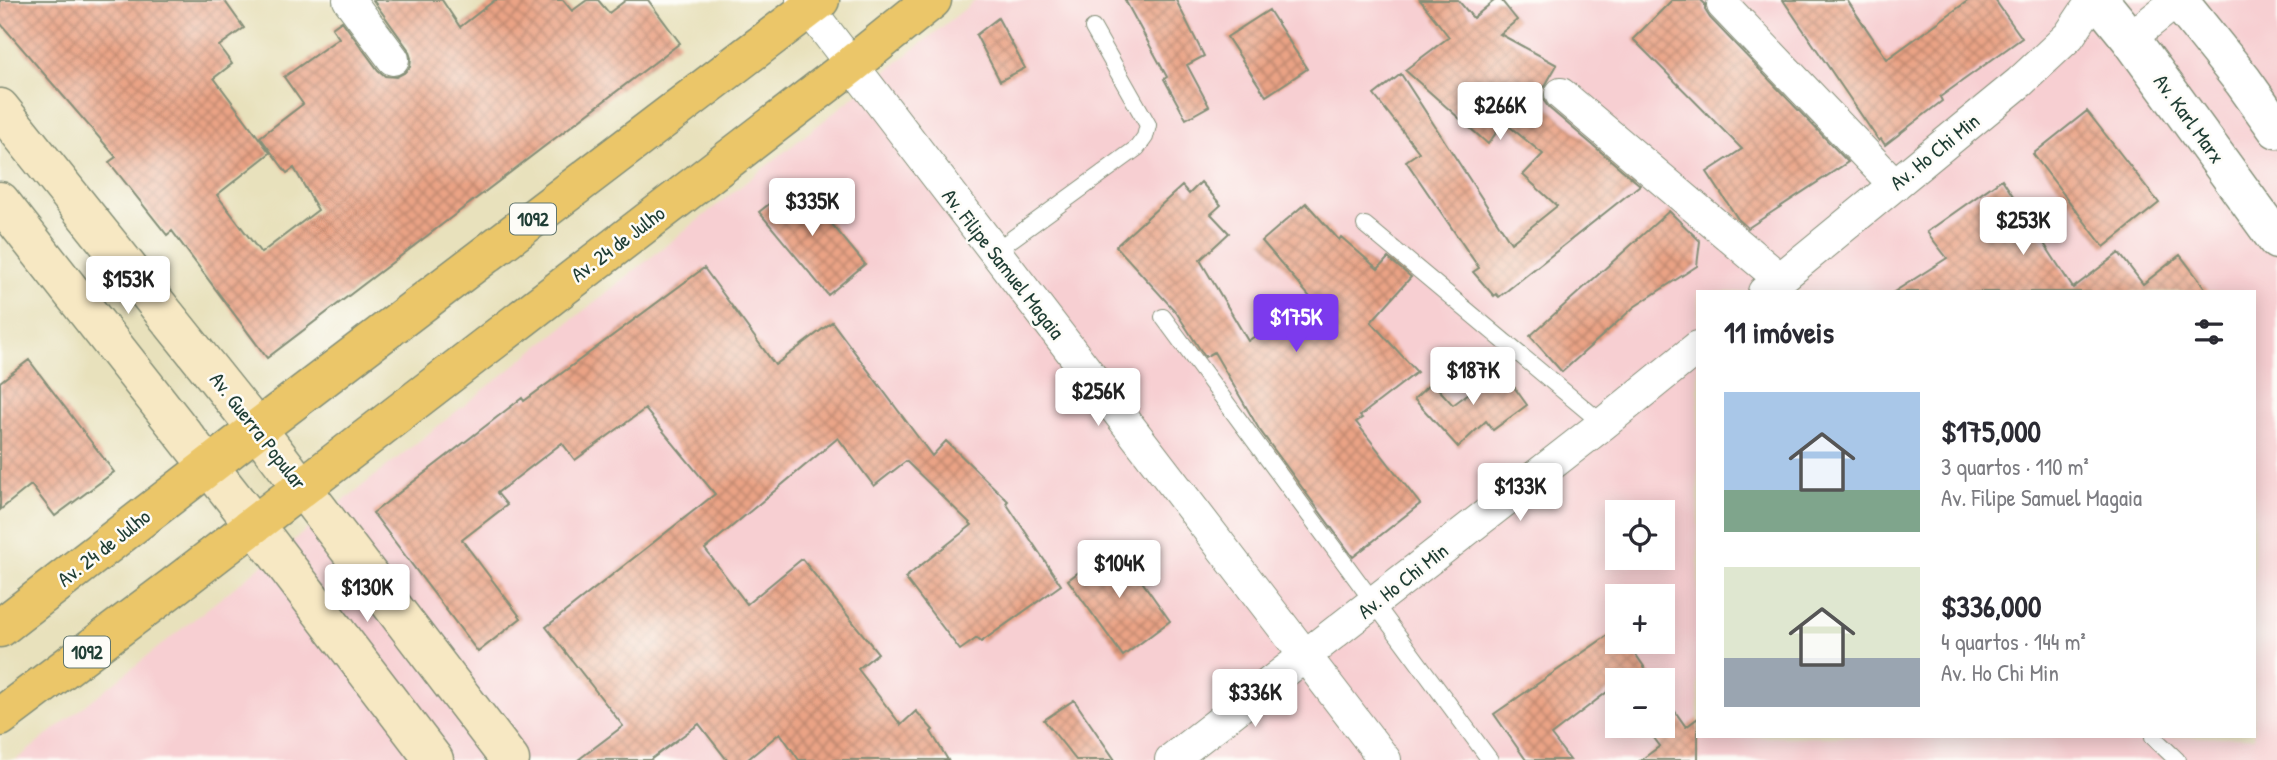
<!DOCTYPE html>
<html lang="pt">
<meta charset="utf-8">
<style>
:root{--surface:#fff;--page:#f7f7f7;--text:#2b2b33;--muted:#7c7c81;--accent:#7c3aed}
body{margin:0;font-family:"Patrick Hand",sans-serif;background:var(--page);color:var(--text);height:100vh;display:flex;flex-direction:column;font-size:26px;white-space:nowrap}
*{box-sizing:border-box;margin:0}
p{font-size:23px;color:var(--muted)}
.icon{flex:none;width:38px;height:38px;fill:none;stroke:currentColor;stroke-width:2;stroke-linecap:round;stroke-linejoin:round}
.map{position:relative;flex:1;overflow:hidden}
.sheet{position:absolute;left:1696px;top:290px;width:560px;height:448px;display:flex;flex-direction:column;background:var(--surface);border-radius:0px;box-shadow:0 4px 18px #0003}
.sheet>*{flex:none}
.tools{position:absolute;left:1605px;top:500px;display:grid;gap:14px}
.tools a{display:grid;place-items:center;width:70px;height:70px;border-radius:0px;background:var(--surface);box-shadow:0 4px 18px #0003;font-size:35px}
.price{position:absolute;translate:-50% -60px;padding:0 16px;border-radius:7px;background:#fff;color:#222;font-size:23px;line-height:46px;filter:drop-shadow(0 2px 4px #0008)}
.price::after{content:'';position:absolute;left:50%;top:42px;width:21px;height:16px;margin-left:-10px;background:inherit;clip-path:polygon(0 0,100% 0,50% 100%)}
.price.active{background:var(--accent);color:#fff}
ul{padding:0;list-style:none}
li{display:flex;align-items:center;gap:21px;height:175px;padding:0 28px}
li span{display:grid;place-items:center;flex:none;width:196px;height:140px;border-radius:0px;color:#555}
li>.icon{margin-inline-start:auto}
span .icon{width:84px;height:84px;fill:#fffc;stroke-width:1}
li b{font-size:30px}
h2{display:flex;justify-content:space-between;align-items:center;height:84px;padding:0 28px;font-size:30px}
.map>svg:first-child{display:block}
.built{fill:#f7cfd2;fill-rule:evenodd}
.building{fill:url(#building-cross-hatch)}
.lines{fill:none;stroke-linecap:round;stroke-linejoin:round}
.service-casing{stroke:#848f78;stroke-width:18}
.minor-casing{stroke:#848f78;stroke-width:34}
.tertiary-casing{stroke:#848f78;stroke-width:41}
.secondary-casing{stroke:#848f78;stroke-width:41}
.primary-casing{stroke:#848f78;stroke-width:41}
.service{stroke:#fff;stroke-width:16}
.minor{stroke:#fff;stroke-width:32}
.tertiary{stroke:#fff;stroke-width:38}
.secondary{stroke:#f7e8c3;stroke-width:38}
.primary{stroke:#ebc669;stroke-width:38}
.labels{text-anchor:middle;stroke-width:5;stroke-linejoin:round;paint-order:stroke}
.shield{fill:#fdfcf7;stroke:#62766e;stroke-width:2}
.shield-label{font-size:19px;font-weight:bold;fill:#1f3d34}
.street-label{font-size:21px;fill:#1f3d34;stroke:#fdfcf7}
</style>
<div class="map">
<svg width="2277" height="760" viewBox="0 0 2277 760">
<defs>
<pattern id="building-cross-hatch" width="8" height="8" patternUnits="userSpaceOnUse" patternTransform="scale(1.75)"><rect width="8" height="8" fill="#eaa385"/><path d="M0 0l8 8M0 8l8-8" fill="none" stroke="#bd866e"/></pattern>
</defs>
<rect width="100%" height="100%" fill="#fdfcf7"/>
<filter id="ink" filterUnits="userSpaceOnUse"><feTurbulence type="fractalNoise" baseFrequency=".0143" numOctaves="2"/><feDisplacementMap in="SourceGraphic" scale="14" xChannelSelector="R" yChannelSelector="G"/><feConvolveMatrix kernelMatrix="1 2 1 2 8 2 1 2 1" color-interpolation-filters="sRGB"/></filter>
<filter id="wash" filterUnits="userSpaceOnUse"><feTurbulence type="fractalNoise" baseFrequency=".00686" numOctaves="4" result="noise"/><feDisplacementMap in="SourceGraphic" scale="28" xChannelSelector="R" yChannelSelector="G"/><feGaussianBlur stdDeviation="1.57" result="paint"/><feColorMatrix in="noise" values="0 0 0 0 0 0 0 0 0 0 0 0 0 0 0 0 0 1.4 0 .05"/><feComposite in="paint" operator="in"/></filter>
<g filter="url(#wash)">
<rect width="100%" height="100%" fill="#e8e1bc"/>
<path class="built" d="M976,0H2277V760H16ZM1698,292H2254V737H1698ZM1617,513H1662V558H1617ZM1617,597H1662V642H1617ZM1617,681H1662V726H1617Z"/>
<g id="blocks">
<path class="building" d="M0,0H224L244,28L219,46L232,64L214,78L270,153L217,195L261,253L318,210L294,168L287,173L260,137L303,104L284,77L339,38L332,28L342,21L378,70L385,76L396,77L404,73L410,67L411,58L408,49L373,0H442L460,27L495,0H563L572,11L587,0H598L609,13L626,0H648L680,43L267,358L172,231L167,235L109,162L116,157L0,23Z
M1125,0H1176L1204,56L1187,65L1209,106L1186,119L1164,79L1167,77Z
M1420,0H1458L1473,18L1495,0H1501L1517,20L1500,34L1557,65L1542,91L1544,101L1549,108L1640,185L1499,297L1496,294L1494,296L1473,272L1479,268L1406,161L1419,152L1374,95L1401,74L1511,243L1557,206L1523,175L1543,154L1504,122L1488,144L1405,70L1449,37Z
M1672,0H1701L1705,4V10L1710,18L1848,162L1748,228L1738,219L1707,172L1742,149L1633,39Z
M1783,0H1847L1887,59L1969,0H1995L2022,38L1940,97L1942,101L1885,145L1881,139L1879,141Z
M1269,10L1307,69L1266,96L1227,37Z
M998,18L1025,68L1000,81L976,35Z
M2087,111L2159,203L2104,247L2033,154Z
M2002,179L2073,288L2119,253L2143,284L2180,255L2208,292H1894L1947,258L1927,232Z
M797,182L865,264L828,295L759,212Z
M1201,182L1221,205L1211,214L1229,233L1200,260L1248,341L1310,297L1262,241L1306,203L1339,240L1341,237L1378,269L1388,258L1411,277L1371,322L1417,372L1360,416L1362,418L1356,422L1420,504L1353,557L1259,429L1214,352L1205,357L1176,312L1116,246L1182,186L1189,194Z
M1669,211L1700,241L1697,266L1634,307L1562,372L1530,336Z
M704,268L775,365L832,322L932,456L946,441L1008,501L1006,503L1061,585L981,642L977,638L960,650L905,578L972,525L906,461L874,486L838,438L705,549L747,604L802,559L878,653L858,669L901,725L916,711L933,730L931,732L948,760H799L780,733L747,760H727L699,724L650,760H578L623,726L546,627L715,494L645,409L575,460L562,443L497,493L507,505L462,540L521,618L478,652L373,513L522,398L524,401Z
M29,360L114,472L55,516L31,485L0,510V382Z
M1501,369L1527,405L1493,430L1486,421L1458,447L1414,399L1432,382L1453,405Z
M1116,545L1170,621L1123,656L1068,580Z
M1617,629V642H1627L1654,681H1617V689L1615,686L1551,735L1570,760H1526L1494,714Z
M1662,693L1686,727L1698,718V760H1641L1660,746L1645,726H1662Z
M1074,700L1115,760H1076L1044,720Z"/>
</g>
</g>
<g filter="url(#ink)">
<use href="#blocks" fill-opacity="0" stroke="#848f78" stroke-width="2"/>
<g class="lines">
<defs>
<path id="service" d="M1365,225L1603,424
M994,252L1137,148L1145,137L1148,125L1093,28
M1163,317L1490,760
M2153,737L2177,760"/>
<path id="minor" d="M349,0L393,59
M802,0L1385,760
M1723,5L1895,185
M2130,38L2178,0
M1561,94L1780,279
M1764,292L2020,82L2069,36L2093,0
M1171,760L1603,424L1698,347"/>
<path id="tertiary" d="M2099,0L2130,38L2277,240
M2178,0L2243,81L2277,129"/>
<path id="secondary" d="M0,108L257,429L510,760
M0,201L254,524L434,760"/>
<path id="primary" d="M0,628L257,429L820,0
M0,717L173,587L850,66L932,0"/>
</defs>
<use href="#service" class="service-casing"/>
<use href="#minor" class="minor-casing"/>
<use href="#tertiary" class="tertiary-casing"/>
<use href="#secondary" class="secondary-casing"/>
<use href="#primary" class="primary-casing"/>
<use href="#service" class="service"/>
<use href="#minor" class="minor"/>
<use href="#tertiary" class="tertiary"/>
<use href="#secondary" class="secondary"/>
<use href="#primary" class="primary"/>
</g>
</g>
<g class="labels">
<g class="shield">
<rect x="510" y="203.5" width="46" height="31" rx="5"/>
<rect x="64" y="636.5" width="46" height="31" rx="5"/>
</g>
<g class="shield-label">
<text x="533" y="226">1092</text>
<text x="87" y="659">1092</text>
</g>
<g class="street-label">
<text transform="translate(2189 119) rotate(54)" y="7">Av. Karl Marx</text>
<text transform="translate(1935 152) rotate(-39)" y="7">Av. Ho Chi Min</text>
<text transform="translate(618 244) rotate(-37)" y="7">Av. 24 de Julho</text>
<text transform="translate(1003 264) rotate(52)" y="7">Av. Filipe Samuel Magaia</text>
<text transform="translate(258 431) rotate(52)" y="7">Av. Guerra Popular</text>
<text transform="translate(104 548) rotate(-38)" y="7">Av. 24 de Julho</text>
<text transform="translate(1403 581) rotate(-38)" y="7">Av. Ho Chi Min</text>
</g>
</g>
</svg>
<div class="tools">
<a><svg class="icon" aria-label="locate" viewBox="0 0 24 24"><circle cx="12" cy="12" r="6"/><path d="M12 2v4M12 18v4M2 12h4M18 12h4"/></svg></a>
<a>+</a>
<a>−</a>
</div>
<b class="price" style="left:1500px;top:142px">$266K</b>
<b class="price" style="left:812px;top:238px">$335K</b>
<b class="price" style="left:2023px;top:257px">$253K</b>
<b class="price" style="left:128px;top:316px">$153K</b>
<b class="price active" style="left:1296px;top:354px">$175K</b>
<b class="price" style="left:1473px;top:407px">$187K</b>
<b class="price" style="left:1098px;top:428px">$256K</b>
<b class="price" style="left:1520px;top:523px">$133K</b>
<b class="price" style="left:1119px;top:600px">$104K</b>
<b class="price" style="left:367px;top:624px">$130K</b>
<b class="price" style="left:1255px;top:729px">$336K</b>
<section class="sheet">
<h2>11 imóveis<svg class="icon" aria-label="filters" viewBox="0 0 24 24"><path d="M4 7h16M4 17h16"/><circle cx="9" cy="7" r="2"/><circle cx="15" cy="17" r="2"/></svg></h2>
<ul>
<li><span style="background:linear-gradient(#a9c7e8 70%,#7fa58c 0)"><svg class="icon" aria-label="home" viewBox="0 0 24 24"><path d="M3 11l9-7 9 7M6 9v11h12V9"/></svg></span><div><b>$175,000</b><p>3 quartos · 110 m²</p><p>Av. Filipe Samuel Magaia</p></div></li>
<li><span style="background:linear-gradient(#dfe7d0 65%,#9aa5b1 0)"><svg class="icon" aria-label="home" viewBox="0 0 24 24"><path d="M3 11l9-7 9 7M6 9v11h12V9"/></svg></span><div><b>$336,000</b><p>4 quartos · 144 m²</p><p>Av. Ho Chi Min</p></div></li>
</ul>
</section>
</div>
